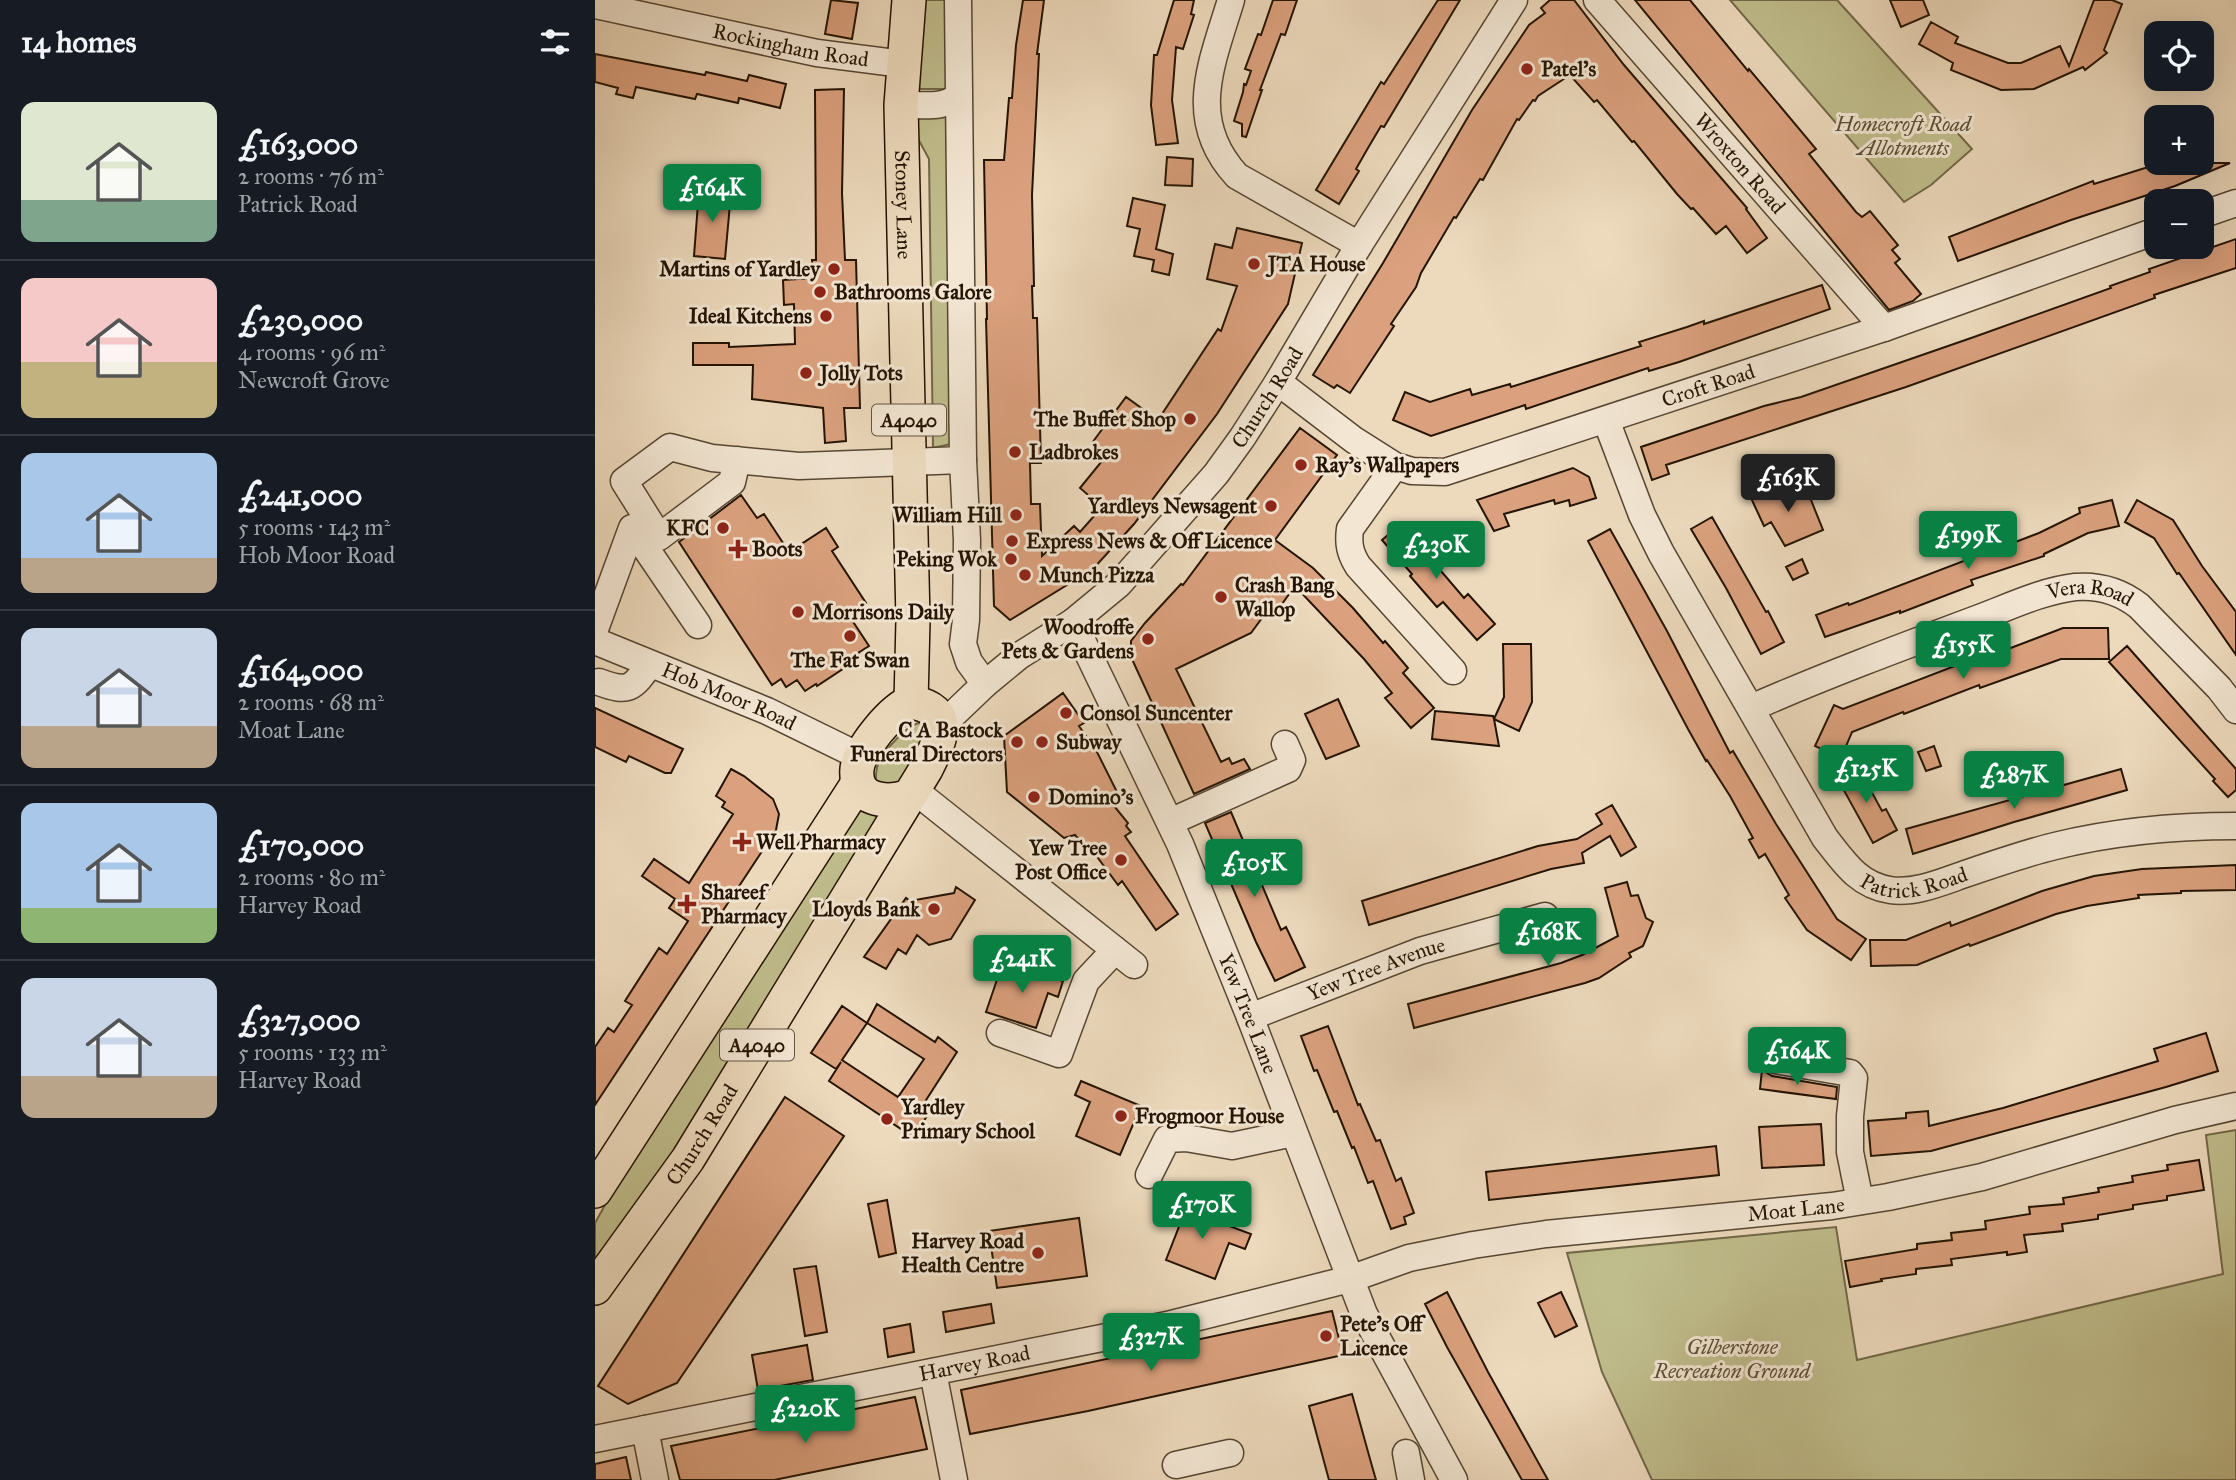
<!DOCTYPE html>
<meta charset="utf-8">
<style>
:root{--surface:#171b24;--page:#242831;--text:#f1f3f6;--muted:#9ea1a6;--line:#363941;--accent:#0b8043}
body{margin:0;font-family:"IM FELL Great Primer",serif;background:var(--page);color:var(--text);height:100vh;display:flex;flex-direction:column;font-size:26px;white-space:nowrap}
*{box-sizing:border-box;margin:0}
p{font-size:23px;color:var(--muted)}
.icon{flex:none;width:38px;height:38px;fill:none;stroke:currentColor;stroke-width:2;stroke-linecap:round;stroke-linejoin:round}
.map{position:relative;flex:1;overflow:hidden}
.details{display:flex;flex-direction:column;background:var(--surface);width:595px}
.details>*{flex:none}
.fabs{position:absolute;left:1549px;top:21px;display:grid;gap:14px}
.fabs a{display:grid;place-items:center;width:70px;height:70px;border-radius:14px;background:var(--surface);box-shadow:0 7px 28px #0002;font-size:35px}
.price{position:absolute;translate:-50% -60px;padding:0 16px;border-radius:7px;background:var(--accent);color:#fff;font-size:23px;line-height:46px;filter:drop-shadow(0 2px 4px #0008)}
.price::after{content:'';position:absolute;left:50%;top:42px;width:21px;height:16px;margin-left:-10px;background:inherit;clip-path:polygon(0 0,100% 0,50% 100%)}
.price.on{background:#222;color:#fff}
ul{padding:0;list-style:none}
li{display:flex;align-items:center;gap:21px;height:175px;padding:0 21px}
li+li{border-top:2px solid var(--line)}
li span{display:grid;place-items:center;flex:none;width:196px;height:140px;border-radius:14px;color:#555}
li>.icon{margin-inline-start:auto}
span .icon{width:84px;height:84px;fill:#fffc;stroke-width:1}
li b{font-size:30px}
h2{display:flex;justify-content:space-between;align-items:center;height:84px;padding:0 21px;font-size:30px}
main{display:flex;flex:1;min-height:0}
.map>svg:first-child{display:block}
.green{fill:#c0bd8c;stroke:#726848;stroke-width:2}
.building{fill:#dba17e;stroke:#241403;stroke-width:2;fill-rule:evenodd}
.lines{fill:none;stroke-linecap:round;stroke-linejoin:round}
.minor-casing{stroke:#564632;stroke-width:29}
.major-casing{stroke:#241403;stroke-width:36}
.minor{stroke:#f3e7d4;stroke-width:26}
.major{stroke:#eddabd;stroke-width:33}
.poi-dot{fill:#8f2418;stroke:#f3e7d4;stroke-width:2.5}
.labels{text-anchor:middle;stroke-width:6;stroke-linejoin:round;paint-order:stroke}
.shield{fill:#f3e7d4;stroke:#625342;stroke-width:2}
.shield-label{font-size:19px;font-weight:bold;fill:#241403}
.street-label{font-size:21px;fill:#241403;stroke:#f3e7d4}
.poi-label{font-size:21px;font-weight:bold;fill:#241403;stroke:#f3e7d4;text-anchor:start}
.park-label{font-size:21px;font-style:italic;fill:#5b4f33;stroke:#f3e7d4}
</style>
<main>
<section class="details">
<h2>14 homes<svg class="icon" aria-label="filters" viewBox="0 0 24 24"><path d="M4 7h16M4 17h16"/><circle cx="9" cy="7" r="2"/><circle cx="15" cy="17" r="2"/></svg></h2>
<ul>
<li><span style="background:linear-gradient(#dfe7d0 70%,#7fa58c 0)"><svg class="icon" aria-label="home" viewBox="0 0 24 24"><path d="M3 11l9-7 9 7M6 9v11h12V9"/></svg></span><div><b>£163,000</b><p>2 rooms · 76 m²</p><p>Patrick Road</p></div></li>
<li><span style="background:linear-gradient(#f6c9c9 60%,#c2b280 0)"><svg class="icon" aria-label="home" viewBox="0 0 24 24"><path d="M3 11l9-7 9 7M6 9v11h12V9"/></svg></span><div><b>£230,000</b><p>4 rooms · 96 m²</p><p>Newcroft Grove</p></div></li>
<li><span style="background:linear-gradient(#a9c7e8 75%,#b9a48a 0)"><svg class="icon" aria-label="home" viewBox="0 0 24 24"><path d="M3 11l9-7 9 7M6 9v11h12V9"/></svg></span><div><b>£241,000</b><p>5 rooms · 143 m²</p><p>Hob Moor Road</p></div></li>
<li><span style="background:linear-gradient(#c9d6e8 70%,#b9a48a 0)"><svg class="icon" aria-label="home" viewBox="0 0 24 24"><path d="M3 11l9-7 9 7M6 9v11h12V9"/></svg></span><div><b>£164,000</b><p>2 rooms · 68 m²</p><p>Moat Lane</p></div></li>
<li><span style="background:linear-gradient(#a9c7e8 75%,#8fb573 0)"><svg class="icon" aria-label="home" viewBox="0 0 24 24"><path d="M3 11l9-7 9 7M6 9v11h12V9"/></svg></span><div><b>£170,000</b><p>2 rooms · 80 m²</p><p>Harvey Road</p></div></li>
<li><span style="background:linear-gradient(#c9d6e8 70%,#b9a48a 0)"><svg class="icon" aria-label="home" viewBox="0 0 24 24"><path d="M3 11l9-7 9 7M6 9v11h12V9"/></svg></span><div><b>£327,000</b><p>5 rooms · 133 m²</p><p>Harvey Road</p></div></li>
</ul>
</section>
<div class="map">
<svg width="1641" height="1480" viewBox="0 0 1641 1480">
<rect width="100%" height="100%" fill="#eddabd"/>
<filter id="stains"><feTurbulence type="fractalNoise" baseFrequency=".00286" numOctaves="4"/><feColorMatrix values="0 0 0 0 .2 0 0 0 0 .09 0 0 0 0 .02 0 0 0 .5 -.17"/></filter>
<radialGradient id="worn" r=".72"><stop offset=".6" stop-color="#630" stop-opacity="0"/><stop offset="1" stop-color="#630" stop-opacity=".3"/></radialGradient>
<path class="green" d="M326,0H353L351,89H320Z
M1135,0H1242L1377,149L1336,185L1309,202Z
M353,113L356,444L338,448L334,159L321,135V114Z
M324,723L332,728L308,784L281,785C281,778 280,769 284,762C290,750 312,725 324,723Z
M266,808L282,813L289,819L143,1056L0,1267V1223L10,1205Z
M1641,1130V1480H1057L1007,1372L972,1253L1241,1227L1262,1360L1628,1274L1611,1135Z"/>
<path class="building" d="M236,0L263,3L257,39L230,34Z
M428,0H449L442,54H444L437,195L439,286H437L438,318H442L446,463H435L436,504H445L447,556L479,526L485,532L507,507L485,488L512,455L497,443L531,397L563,420L623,329L626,331L642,286L612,279L620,244L637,248L642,228L707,243L693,304L622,414L539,524L498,569L415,620L399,606L391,319H392L389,160H409L414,98H417L421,45Z
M579,0H599L596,14L599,15L588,49L581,47L577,100L583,143L561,145L556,105L559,55H562Z
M678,0H702L690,35L686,34L665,90H667L651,137L647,136V124L639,121L648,92L649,84L651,85L656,71L650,69L663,34L666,35Z
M843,0H865L789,127L786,126L773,148L761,169L764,171L744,204L721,190L786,82L789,84Z
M955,0H979L1029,65L1152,208L1151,209L1172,238L1152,253L1131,226L1121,234L1098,208L1096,209L1082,194L1039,141L1037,142L1002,100L999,102L975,75L943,96L940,101L938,100L924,120L922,119L888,180L885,179L861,218L859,217L826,273L821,287L796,324L799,326L755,393L742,385L739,388L718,375L788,263L877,110L934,25L950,13L946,8Z
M1040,0H1095L1153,71L1154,69L1221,149L1214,154L1261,212L1267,217L1275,211L1303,245L1297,250L1305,259L1300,263L1326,294L1318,301L1294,310Z
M1295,0H1328L1334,15L1306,27Z
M1499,0H1517L1527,4L1509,50L1512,53L1490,70L1488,67L1439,89L1406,90L1356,70L1358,63L1324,44L1336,22L1363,37L1360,43L1413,63H1426L1465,46L1474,66Z
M0,54L110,75L111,72L152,81L154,75L191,84L185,108L144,98L143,103L102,94L100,99L41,87L38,98L21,94L23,88L0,82Z
M249,89L247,193L250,260H261L265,408H249L251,441L230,443L228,408L157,399L158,365H98V343H134V347L200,344L199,304L189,305L188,280L218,278L217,260H221L220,90Z
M572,157L598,159L597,186L570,185Z
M1566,163H1635L1580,186L1476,220L1363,261L1354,237L1498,181L1499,184Z
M104,190L136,193L130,259L99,256Z
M538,198L570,205L561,249L578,254L574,275L557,271L559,260L539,256L545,229L532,226Z
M1641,239V268L1559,295L1560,298L1311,387L1071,465L1074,474L1057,480L1046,447L1169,406L1206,397L1379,337L1516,288L1515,286L1555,272L1554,269Z
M1227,285L1235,309L1084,362L1054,371L1053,368L931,409L930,405L836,436L798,420L810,392L835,402L875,389L877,395L915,384L916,387L1046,346L1044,342L1092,327L1109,321V324Z
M705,428L742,455L680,540L718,568L758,608L788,643L790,641L813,668L808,673L839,708L816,728L790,698L797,693L769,659L700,586L684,608L678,603L656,633L581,669L626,762L634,758L637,764L649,759L655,769L599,794L536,657V641L550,623L586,584L588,585Z
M978,468L994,477L1001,498L975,506L974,500L960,504L959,500L909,514L914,526L899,531L882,500Z
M1193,484L1198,499L1214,495L1228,530L1190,546L1176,522L1169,526L1156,498Z
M146,495L162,518L169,514L194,552L231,528L243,547L237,551L271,603L253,614L274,646L263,653L266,657L222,686L221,684L210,691L202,680L191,687L186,679L177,685L84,542Z
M1517,500L1524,526L1493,533L1449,554V556L1376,580L1378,585L1305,613V611L1230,637L1221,615L1253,603L1254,605L1374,559L1371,551L1394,543L1397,551L1444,533L1485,513L1484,508Z
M1542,500L1578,520L1607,566L1641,612V655L1584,573L1582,574L1559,538L1530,522Z
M1117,517L1171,612L1173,611L1189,642L1166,654L1131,588L1096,529Z
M807,523L836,555L834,557L869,598L873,594L900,624L882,640L848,602L842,607L815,576L817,574L787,540Z
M1015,529L1072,631L1135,753L1138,751L1181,824L1242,919L1271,939L1256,960L1212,930L1190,898L1194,895L1170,854L1164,858L1154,840L1158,838L1135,796L1112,760L1111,761L1093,729L993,541Z
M1207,559L1213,573L1198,580L1191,567Z
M1468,628H1513L1514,659H1466L1385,688L1384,685L1309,714L1308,712L1257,732L1246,758L1220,746L1239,705L1248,709L1370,662L1371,665Z
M908,644H936L937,702L924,731L899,719L904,746L837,739L840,711L898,716L899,719L909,697Z
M1532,646L1641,769V790L1633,797L1618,781L1620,779L1514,662Z
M468,693L489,723L484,726L501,750L523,794L515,801L533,823L531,826L536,832L530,836L583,914L561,930L527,881L523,885L494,846L491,848L480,835L469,838L412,792L409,736Z
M743,699L764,746L731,759L710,714Z
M0,708L88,749L76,773H70L34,756L31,762L0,747Z
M1339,746L1346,766L1331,771L1323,752Z
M1262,765L1287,811L1291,809L1302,830L1278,843L1241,776Z
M136,769L149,776L178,799L184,814L181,830L0,1105V1047L13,1028L19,1032L37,1005L30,1001L64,948L72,954L93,921L74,908L80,899L47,876L59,859L94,883L138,814L127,807L130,802L121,796Z
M1526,769L1532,790L1419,822L1318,854L1311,829Z
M1017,805L1041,847L1026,856L1015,836L987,853L989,863L956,869L774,925L767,901L943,846L982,839L1007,824L1001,814Z
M636,812L686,930L691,927L710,967L680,981L661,942L610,823Z
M1641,865V890L1586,891V893L1543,895L1544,898L1492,906L1461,914L1375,946L1374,944L1322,965L1276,966L1275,940H1311L1355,922L1356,926L1447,891L1499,876L1547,869Z
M1032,882L1036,896L1043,895L1051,918L1058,922L1048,946L1034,953L1036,957L1004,978L990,983L819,1028L813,1004L966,963L987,955L1023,936L1010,888Z
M361,887L380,900L356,939L334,945L322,935L311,954L303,949L291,969L269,957L311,898L315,901L359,893Z
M408,962L468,981L463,997L453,993L441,1028L391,1012Z
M282,1004L340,1042L343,1037L362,1052L324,1111L332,1116L318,1137L234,1081L246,1062L241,1069L216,1053L247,1006L272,1023ZM272,1023L329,1059L303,1097L247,1060Z
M733,1026L763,1105L765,1104L781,1141L785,1140L801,1181L806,1178L819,1213L809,1217L811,1224L796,1229L778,1181L773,1183L759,1147L757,1148L742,1111L739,1112L722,1070L719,1071L706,1036Z
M1611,1033L1623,1071L1571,1087L1336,1151L1276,1156L1273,1121L1311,1118V1113L1333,1111L1334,1126L1408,1108L1563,1061L1559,1049Z
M1167,1070L1177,1076L1242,1087L1241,1099L1165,1089Z
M486,1081L546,1106L525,1155L481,1136L495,1102L480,1095Z
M190,1097L249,1136L82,1383L33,1404L3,1386Z
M1226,1124L1229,1165L1167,1168L1164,1127Z
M1121,1146L1124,1175L894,1200L891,1172Z
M1604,1160L1609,1190L1572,1196V1200L1538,1205V1209L1503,1215V1219L1467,1224L1468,1231L1429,1235L1432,1252L1412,1255V1252L1356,1259L1357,1265L1321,1269V1274L1286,1279L1287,1281L1255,1287L1250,1261L1322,1249V1244L1357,1240L1356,1233L1391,1229L1390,1221L1435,1214L1434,1207L1469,1204L1468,1198L1504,1192L1503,1188L1538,1182L1537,1176L1573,1170L1572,1165Z
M292,1200L301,1253L284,1257L273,1204Z
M575,1204L656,1234L650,1249L634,1243L620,1279L571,1260L585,1224L569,1218Z
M484,1218L492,1276L402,1288L394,1231Z
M221,1266L232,1332L210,1336L199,1269Z
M852,1292L893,1372L953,1480H927L852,1347L830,1304Z
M966,1292L982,1326L960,1337L943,1303Z
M396,1304L399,1323L351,1332L348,1312Z
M737,1311L748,1355L493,1411L375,1434L366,1390Z
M315,1324L319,1352L293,1357L289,1329Z
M212,1345L218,1380L163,1390L157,1355Z
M757,1394L775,1459L781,1480H734L714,1406Z
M320,1397L332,1449L179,1480H85L76,1446Z
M31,1457L36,1480H0V1464Z"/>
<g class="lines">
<defs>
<g id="minor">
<path d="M636,0C617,63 590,120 642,176L764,245"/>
<path id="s1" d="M1002,0L1289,328"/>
<path id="s2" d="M0,5L222,53L308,64"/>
<path d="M306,105C324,104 351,110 363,95"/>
<path d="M1606,215L1641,203"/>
<path id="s3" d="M683,382L759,440L800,466L817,471L850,472L1289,328L1561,231"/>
<path id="s4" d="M1011,420L1047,515L1066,553L1230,838C1249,862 1263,885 1295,890C1321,894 1349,881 1373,873C1402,863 1431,853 1460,846C1521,831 1578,826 1641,826"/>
<path d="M142,460L137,482L64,537L29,481L75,447L117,458L204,466L368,460L363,0"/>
<path d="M368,460L372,540L371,620L368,644L374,662L390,684"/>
<path d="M800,466L755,529C753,544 755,553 763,566L858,671"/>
<path id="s5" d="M478,622L585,844L655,1017L769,1314L859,1480"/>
<path d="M0,629L37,528L103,625"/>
<path id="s6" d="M0,641L172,711L266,757"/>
<path d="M4,682C34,693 37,689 55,664"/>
<path id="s7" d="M1156,708C1229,676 1304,648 1379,620C1412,608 1446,591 1480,587C1505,585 1525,591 1544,606L1624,688L1641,710"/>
<path id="s8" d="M346,726L390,684L424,656L478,622L524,584L621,474L647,438L683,382L764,245L919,0"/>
<path d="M319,790L539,965"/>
<path d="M575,822L693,769L697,760L690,744"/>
<path id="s9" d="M655,1017L825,951L950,916"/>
<path d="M405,1033L464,1054L491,981L520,950"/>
<path d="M1180,1060L1255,1073L1259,1078L1255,1116V1152L1265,1201"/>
<path d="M554,1175L572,1139L591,1138L637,1146L698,1133"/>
<path d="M338,1372L359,1480"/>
<path d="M50,1429L60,1480"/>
<path id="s10" d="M0,1439L572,1325L755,1279L814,1258L878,1245L951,1234L1237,1206L1293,1197L1387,1177L1580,1120L1641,1106"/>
<path d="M811,1453L816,1480"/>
<path d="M581,1465L635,1453"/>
</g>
<g id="major">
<path id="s11" d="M314,0L306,105L318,620L316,702"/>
<path d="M0,1191L263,783"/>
<path id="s12" d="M0,1288L93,1159L331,769C346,739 361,710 316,702C297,709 264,749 262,769C259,801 291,804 314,796"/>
</g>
</defs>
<use href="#minor" class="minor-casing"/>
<use href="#major" class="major-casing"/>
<use href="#minor" class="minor"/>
<use href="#major" class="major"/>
</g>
<g class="poi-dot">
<circle cx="932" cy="69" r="7"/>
<circle cx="659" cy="264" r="7"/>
<circle cx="239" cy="269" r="7"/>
<circle cx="225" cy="292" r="7"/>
<circle cx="231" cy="316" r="7"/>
<circle cx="211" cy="373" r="7"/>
<circle cx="595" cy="419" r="7"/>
<circle cx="420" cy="452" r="7"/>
<circle cx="706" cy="465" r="7"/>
<circle cx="676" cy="506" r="7"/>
<circle cx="421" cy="515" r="7"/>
<circle cx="128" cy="528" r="7"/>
<circle cx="417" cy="541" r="7"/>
<path d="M139.5 538.5h7v7h7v7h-7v7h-7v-7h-7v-7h7z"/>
<circle cx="416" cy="559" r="7"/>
<circle cx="430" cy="575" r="7"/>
<circle cx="626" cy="597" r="7"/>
<circle cx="203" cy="612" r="7"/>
<circle cx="255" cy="636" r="7"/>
<circle cx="553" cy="639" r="7"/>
<circle cx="471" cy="713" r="7"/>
<circle cx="422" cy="742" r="7"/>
<circle cx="447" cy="742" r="7"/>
<circle cx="439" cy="797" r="7"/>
<path d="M143.5 831.5h7v7h7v7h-7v7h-7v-7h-7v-7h7z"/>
<circle cx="526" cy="860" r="7"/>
<path d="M88.5 893.5h7v7h7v7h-7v7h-7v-7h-7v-7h7z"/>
<circle cx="339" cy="909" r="7"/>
<circle cx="526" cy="1116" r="7"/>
<circle cx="292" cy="1119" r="7"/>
<circle cx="443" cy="1253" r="7"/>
<circle cx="731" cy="1336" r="7"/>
</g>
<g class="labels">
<g class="shield">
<rect x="277" y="404.5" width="74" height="31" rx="5"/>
<rect x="125" y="1029.5" width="74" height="31" rx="5"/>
</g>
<g class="shield-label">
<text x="314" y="427">A4040</text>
<text x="162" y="1052">A4040</text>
</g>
<g class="street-label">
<text dy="7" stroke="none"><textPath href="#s2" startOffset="200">Rockingham Road</textPath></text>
<text dy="7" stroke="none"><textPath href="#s1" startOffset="217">Wroxton Road</textPath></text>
<text dy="7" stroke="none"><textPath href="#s11" startOffset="205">Stoney Lane</textPath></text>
<text dy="7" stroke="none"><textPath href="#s3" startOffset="472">Croft Road</textPath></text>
<text dy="7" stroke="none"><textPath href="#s8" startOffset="467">Church Road</textPath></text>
<text dy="7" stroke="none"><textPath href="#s7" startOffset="362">Vera Road</textPath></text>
<text dy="7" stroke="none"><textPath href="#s6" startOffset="145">Hob Moor Road</textPath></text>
<text dy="7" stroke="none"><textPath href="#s4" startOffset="583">Patrick Road</textPath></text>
<text dy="7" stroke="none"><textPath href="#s9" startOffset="135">Yew Tree Avenue</textPath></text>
<text dy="7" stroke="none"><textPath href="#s5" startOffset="429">Yew Tree Lane</textPath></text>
<text dy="7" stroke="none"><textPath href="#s12" startOffset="187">Church Road</textPath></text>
<text dy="7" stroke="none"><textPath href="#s10" startOffset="1225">Moat Lane</textPath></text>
<text dy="7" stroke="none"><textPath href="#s10" startOffset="387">Harvey Road</textPath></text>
</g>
<g class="poi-label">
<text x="946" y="76">Patel's</text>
<text x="673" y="271">JTA House</text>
<text x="225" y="276" text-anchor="end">Martins of Yardley</text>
<text x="239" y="299">Bathrooms Galore</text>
<text x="217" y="323" text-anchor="end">Ideal Kitchens</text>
<text x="225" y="380">Jolly Tots</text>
<text x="581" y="426" text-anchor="end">The Buffet Shop</text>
<text x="434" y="459">Ladbrokes</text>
<text x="720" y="472">Ray's Wallpapers</text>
<text x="662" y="513" text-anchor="end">Yardleys Newsagent</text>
<text x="407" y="522" text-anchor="end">William Hill</text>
<text x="114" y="535" text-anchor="end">KFC</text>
<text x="431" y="548">Express News &amp; Off Licence</text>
<text x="157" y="556">Boots</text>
<text x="402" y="566" text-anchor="end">Peking Wok</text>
<text x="444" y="582">Munch Pizza</text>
<text x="640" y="592">Crash Bang<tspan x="640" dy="24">Wallop</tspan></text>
<text x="217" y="619">Morrisons Daily</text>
<text x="539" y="634" text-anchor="end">Woodroffe<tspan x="539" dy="24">Pets &amp; Gardens</tspan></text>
<text x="255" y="667" text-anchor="middle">The Fat Swan</text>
<text x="485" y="720">Consol Suncenter</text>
<text x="408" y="737" text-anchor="end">C A Bastock<tspan x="408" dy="24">Funeral Directors</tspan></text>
<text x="461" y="749">Subway</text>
<text x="453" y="804">Domino's</text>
<text x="161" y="849">Well Pharmacy</text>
<text x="512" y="855" text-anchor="end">Yew Tree<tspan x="512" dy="24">Post Office</tspan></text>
<text x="106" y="899">Shareef<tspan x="106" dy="24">Pharmacy</tspan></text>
<text x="325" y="916" text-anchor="end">Lloyds Bank</text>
<text x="306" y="1114">Yardley<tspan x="306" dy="24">Primary School</tspan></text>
<text x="540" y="1123">Frogmoor House</text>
<text x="429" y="1248" text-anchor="end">Harvey Road<tspan x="429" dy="24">Health Centre</tspan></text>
<text x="745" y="1331">Pete's Off<tspan x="745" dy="24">Licence</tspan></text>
</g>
<g class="park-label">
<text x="1308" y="131">Homecroft Road<tspan x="1308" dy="24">Allotments</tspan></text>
<text x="1137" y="1354">Gilberstone<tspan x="1137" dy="24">Recreation Ground</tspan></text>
</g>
</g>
<rect width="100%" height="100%" filter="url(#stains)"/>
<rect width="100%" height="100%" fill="url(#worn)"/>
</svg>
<div class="fabs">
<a><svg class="icon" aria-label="locate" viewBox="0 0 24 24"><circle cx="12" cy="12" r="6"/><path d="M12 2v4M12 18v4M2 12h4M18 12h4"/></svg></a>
<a>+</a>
<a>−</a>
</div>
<b class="price" style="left:117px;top:224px">£164K</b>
<b class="price on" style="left:1193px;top:514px">£163K</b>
<b class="price" style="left:1373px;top:571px">£199K</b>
<b class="price" style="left:841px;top:581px">£230K</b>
<b class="price" style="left:1368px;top:681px">£155K</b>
<b class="price" style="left:1271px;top:805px">£125K</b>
<b class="price" style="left:1419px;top:811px">£287K</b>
<b class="price" style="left:659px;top:899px">£105K</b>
<b class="price" style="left:953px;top:968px">£168K</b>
<b class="price" style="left:427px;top:995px">£241K</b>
<b class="price" style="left:1202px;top:1087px">£164K</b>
<b class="price" style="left:607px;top:1241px">£170K</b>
<b class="price" style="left:556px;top:1373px">£327K</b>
<b class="price" style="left:210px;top:1445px">£220K</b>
</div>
</main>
